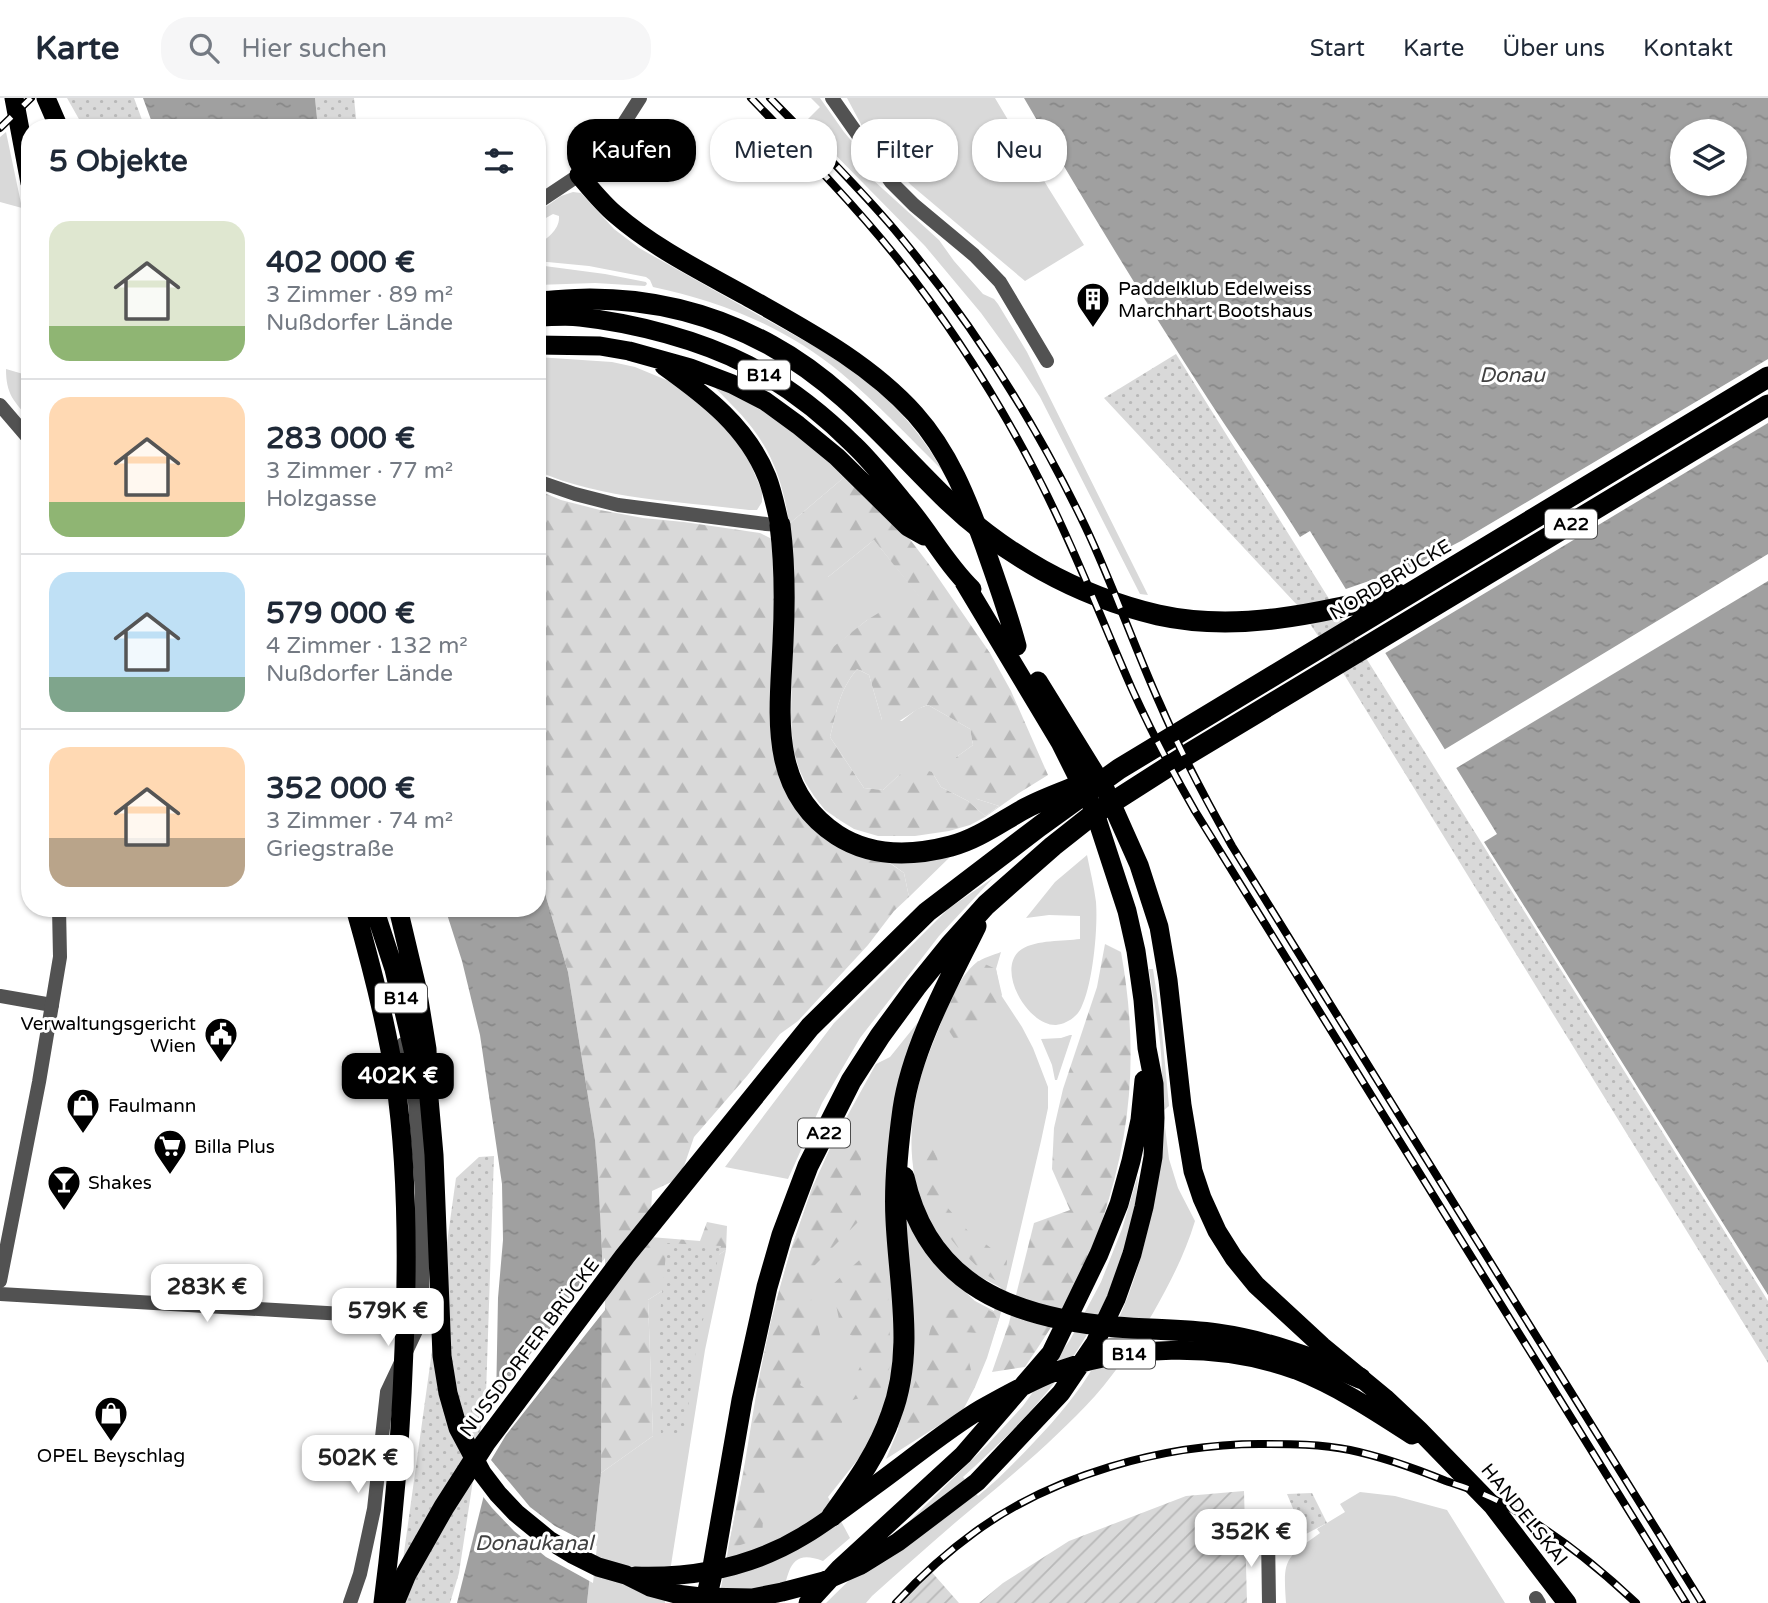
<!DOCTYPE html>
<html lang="de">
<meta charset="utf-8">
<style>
:root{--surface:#fff;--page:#f6f6f7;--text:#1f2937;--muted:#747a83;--line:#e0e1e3;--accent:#000}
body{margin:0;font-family:"Varela Round",sans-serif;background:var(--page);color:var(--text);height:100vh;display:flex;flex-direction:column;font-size:26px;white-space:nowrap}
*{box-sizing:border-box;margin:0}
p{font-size:23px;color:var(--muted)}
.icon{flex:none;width:38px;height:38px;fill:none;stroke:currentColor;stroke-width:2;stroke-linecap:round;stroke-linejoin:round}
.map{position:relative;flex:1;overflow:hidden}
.sheet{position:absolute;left:21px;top:21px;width:525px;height:798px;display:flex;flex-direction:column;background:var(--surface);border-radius:28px;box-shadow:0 2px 5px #0004}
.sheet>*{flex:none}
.guide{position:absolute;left:567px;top:21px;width:665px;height:63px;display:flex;gap:14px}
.controls{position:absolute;left:1670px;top:21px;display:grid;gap:14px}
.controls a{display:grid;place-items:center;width:77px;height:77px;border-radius:50%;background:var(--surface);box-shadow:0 2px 5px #0004;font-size:35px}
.price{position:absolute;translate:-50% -60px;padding:0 16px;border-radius:14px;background:#fff;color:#222;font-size:23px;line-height:46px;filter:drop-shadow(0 2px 4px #0008)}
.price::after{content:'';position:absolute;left:50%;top:42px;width:21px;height:16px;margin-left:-10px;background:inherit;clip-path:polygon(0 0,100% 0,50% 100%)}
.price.selected{background:var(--accent);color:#fff}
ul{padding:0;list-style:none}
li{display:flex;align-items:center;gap:21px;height:175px;padding:0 28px}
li+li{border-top:2px solid var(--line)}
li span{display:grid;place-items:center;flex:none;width:196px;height:140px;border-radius:21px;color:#555}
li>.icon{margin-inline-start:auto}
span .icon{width:84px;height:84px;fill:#fffc;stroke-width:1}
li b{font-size:30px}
h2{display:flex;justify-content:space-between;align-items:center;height:84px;padding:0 28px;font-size:30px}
.chip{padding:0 24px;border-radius:28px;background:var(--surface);box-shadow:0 2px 5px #0004;font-size:24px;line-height:63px}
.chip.selected{background:var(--accent);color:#fff}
header{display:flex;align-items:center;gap:42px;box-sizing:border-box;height:98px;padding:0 35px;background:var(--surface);border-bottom:2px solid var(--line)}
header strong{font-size:33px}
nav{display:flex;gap:38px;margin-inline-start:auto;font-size:24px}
.search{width:490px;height:63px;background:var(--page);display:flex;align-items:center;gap:18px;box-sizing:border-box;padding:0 24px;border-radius:28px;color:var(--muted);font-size:26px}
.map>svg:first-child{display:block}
.grass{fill:#d9d9d9}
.forest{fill:url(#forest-firs);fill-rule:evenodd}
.park{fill:url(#park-dots)}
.garden{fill:url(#garden-furrows)}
.water{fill:url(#water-ripples);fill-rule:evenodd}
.pier{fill:#fff}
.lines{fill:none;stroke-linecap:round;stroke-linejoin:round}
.minor{stroke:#525252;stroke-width:14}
.tertiary{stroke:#525252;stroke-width:14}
.trunk{stroke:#000;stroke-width:19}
.motorway{stroke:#000;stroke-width:21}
.rail-casing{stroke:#000;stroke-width:8}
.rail{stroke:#fff;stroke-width:5;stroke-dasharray:16;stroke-linecap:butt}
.labels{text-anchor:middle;stroke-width:6;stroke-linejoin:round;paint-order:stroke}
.shield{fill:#fff;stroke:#4c4c4c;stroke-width:2}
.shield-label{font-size:18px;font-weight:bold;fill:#000}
.poi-label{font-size:19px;fill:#000;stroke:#fff;text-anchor:start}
.street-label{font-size:19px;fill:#000;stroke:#fff}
.water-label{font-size:21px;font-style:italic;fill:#414141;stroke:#fff}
</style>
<header>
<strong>Karte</strong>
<div class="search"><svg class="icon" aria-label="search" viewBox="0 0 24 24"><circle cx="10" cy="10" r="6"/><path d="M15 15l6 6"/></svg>Hier suchen</div>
<nav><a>Start</a><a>Karte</a><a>Über uns</a><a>Kontakt</a></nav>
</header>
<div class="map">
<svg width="1768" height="1505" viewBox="0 0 1768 1505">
<defs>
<pattern id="forest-firs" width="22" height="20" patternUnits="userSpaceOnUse" patternTransform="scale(1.75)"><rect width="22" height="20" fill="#d9d9d9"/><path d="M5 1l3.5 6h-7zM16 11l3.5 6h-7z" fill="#b8b8b8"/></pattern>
<pattern id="park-dots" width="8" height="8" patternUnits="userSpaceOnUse" patternTransform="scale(1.75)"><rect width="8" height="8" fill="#d9d9d9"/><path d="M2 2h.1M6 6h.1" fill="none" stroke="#b8b8b8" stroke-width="1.8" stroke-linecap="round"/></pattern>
<pattern id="garden-furrows" width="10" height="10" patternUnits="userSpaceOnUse" patternTransform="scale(1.75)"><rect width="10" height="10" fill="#d9d9d9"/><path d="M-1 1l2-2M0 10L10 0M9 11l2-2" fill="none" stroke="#b8b8b8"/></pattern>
<pattern id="water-ripples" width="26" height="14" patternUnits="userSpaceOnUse" patternTransform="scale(1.75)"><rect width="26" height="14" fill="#a0a0a0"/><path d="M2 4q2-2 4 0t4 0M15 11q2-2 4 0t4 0" fill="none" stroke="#888"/></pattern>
</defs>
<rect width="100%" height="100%" fill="#fff"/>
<path class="grass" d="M811,0H820L844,34L871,66L872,81L939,142L954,163L983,196L994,201L998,206L1027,254L1148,497L1140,496L1040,299L1019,267L981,215L925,148L804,25L820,9Z
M847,0H995L1049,91L1084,147L1025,183L911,87L887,62L863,30Z
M6,34L22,110L0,104V39Z
M573,94L581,95L614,131L639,150L819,251C873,285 910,316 942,372C909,339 877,305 841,275C787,230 721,203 653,189L650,182L646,179L589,168L537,163V148C547,140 560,132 559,118L553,116L537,125V115L561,98Z
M537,167L605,176L646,184L647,186L645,188L595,185L537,187Z
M537,259L612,264L635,269L676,286L726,327L750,365L762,393V404L757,412H749C678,403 604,402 537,373Z
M6,271L30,278V322C14,303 6,297 6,271Z
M710,284L739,297L776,320L848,376L789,426C785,395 776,364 758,338C745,318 726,302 710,284Z
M874,442L929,510L867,522L828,554V479Z
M857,571L869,577L882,622L902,623L917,611L928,607L970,631L973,647L955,660L977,701L999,708L985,718L968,703L941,689L932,674L900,676L883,692L864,690L830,639C838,610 838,595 857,571Z
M1087,757C1090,772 1094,788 1096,804C1098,830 1093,886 1081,910C1077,919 1066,926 1056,927C1027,928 994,869 1022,851C1036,842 1064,843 1080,841V818L1049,817L1026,820L1055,784Z
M951,758L909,799L904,775L889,764Z
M993,780L939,838L860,940L822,1005L788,1081L725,1069L834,925L948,811Z
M1001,854L996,871L1001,897L1022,929L1033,950L1048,989V1010L1041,1043L1000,1218L987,1260L975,1289L963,1312L886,1361L898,1332L907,1297L906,1123L908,1121L947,1177L975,1203L994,1213L1001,1190C990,1183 978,1179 968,1171C914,1126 902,1056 918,990C922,971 930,953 937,935C946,913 958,879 976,865C983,860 993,857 1001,854Z
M1149,871H1153L1161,924L1169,1008L1163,1013L1169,1061L1178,1090L1195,1123C1185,1156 1170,1185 1153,1215C1136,1244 1117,1273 1095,1298C1053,1344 1004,1384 956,1424C928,1448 900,1473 872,1498L866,1505H826L987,1347L1023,1308L1070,1242L1101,1184L1122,1131L1138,1077C1135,1159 1090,1247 1035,1308C1013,1333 988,1356 963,1379L978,1398C998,1382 1017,1362 1035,1343C1057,1320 1078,1295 1094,1268C1147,1181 1164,1078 1162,977C1162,942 1154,906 1149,871Z
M923,918L912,947L892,1281L876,1332L863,1355L828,1399L850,1440L823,1463C788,1449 789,1476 781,1502L779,1505H718L745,1364L758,1285L771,1224L790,1154L812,1090L834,1042L876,966L890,959Z
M1070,937H1072L1057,982H1055L1052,967L1041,941L1061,940Z
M726,1152L705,1252L665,1505H587L601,1375L653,1338L648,1202Z
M1360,1394L1395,1398L1447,1412L1505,1505H1286C1283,1461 1284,1461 1320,1435L1317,1431L1345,1414L1340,1406Z"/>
<path class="forest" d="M848,376L902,431L928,465L990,555L1011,593L1048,677L1019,695L985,719L970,727L949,733L915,738H878L854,731L841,723L825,712L814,698L805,684L799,671L793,650L791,619L794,479L789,426ZM874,442L928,510L890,508L867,522L828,553V479ZM857,571L869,577L882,622L889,628C905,622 912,612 928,607L970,631L973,647L955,660L953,671L958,689L977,701L999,708L985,718L968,703L941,689L932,674L915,669L900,676L883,692L864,690L830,639C838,610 838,595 857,571Z
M537,392L561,402L600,412L643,420L684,424L760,435L772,441L788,695L904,775L909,799L894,813L868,847L798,923L780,936L747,978L694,1039L680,1080L652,1093L650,1139L700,1143L707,1124L727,1128L726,1152L648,1202L653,1338L601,1375L602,1154L595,1042L568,874L537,768Z
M1105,846L1121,854C1138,949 1133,1031 1102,1123C1095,1144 1087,1167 1076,1187C1061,1215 1043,1242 1025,1269L992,1274L1009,1225L1034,1125L1070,1112L1052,1071L1054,1030L1063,991L1097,889Z
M978,863L996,871L1002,897L974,944L958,947L942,922C952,901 962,880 978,863Z
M926,1036L937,1060L942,1078L940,1101L968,1133L1007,1162L1005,1188L985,1176L959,1151L933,1118L925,1093L917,1050Z
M834,1042L861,1046V1121L805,1177L820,1237L800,1287L848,1316L809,1372L767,1350L762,1440L728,1451C734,1422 740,1392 746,1362C754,1316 760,1270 771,1224C786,1161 807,1101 834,1042Z
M866,1156L887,1171L891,1263L887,1280L878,1295L842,1305L870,1249L841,1231L832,1187Z
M973,1204L1000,1218L994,1236L962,1234L975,1289L966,1302L910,1341L898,1329L920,1271L934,1218Z"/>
<path class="park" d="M67,0H134L145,30H84Z
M315,0H354L357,30H318Z
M1176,256L1768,1203V1265L1345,578L1298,508L1104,300Z
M494,1058L486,1296L459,1475L450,1505H397L456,1080L479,1059Z
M667,1145L721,1148L696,1251L684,1339L661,1336L657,1247Z
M1312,1395L1327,1425L1304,1437L1287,1396Z"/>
<path class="garden" d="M1244,1393L1247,1505H979L1003,1485L1069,1443L1186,1398Z
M929,1471L959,1505H896Z"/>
<path class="water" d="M143,0H315L318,30H154Z
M1024,0H1768V1197L1484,744L1497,736L1310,433L1300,439C1271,392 1238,348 1208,301C1144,202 1083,102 1024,0ZM1682,33H1734V86H1682Z
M537,768L568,874L595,1042L598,1079L602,1154L601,1375L587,1505H457L487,1385L496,1304L498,1200L503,1142L502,1086L480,937L462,863L445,810H537Z"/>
<path class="pier" d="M1768,261V325L1382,557L1343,492L1395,474L1397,476L1461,443Z
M1768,456V483L1453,672L1442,653Z
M605,1160V1212L506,1337L491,1362L530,1409L555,1428L582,1442L597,1448L593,1485L546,1459L514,1433L492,1410L481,1396L484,1384L492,1305Z"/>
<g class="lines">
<path class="minor" d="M832,0L891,84L914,107L974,157L1000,184L1047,263
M537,105L579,77L617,36L640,0
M537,383L575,396L618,407L766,426L780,427
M0,898L52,907
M0,1196L413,1220
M1268,1437L1269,1505
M1536,1500L1539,1505"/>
<path class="tertiary" d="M0,307L30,342
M0,1183L39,984L60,859L59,810
M350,1505L360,1476L374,1411L387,1294L422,1220V1095L415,1004L403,946"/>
<path class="trunk" d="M14,0L30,85
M46,0L59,30
M579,77C591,91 602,105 615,116C654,150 701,173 746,198C806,232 868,264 915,316C949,354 967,400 984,447C996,481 1008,514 1017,548
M537,219C551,219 566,217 580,219C634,225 700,242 748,267C787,288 823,316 854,347C872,364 887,384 903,403C928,431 945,465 972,491
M537,247L600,248L629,253L690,270L732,286L765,303L798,327L837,359L908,429L924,438
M664,268C706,298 747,329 767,379C773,394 776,411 780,427
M1038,583L1106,693L1139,767L1159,829L1168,882L1182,1007L1193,1073L1202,1100L1217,1133L1234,1160L1256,1187L1322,1248L1385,1300L1419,1332L1492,1407L1567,1505
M355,810C371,866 386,923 395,981C408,1070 408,1161 404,1251C401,1336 394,1420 383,1505
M374,810L394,871L414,956L420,972
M398,810L417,890L427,951L428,989L434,1057L442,1258L448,1295L458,1330L482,1375L498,1396L516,1415L549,1442L572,1456L598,1469L626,1477L650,1489L676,1496L701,1499L752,1500L782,1494L824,1483L861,1467L898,1444L977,1384L1061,1295L1095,1245L1116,1201L1132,1156L1144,1109L1153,1059L1155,1020L1154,986L1147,950L1143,902L1136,853L1127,813L1094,712L1060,644L964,484
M635,1478C695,1480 752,1469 803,1438C830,1422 856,1401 881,1383C914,1359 946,1332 981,1311C1002,1299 1024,1287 1047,1277C1123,1246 1219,1244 1296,1272C1337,1288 1375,1313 1412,1337
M808,1505L840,1470L963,1357L1051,1255L1099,1156L1119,1106L1131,1063L1140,1022L1144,982"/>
<path class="motorway" d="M537,204C555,203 573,201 590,201C654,201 716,217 772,248C840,285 889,345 943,398C1002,456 1077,498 1158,517C1239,535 1319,515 1398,496
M780,427C785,466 785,504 783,544C780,615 767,691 837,737C871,759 913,758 951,748C978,741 1002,723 1026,710C1045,700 1066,693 1085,685
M904,1079C928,1189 1015,1220 1116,1229C1150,1232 1184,1231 1217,1236C1267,1243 1313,1260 1360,1280
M832,1418C855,1386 878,1355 891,1317C915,1254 899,1187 896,1122C894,1085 898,1047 903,1011C912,949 949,883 976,828
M394,1505L406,1476L444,1409L485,1345L625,1158L810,929L927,814L1040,728L1119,671L1768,279
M705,1505L711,1480L742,1302L767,1189L782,1137L808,1068L851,983L880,938L916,889L950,847L986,807L1053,748L1091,718L1185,658L1768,307"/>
<defs>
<path id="rail" d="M751,0C801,52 852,104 897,160C953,230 1002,308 1042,387C1076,454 1102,523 1132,591C1151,633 1172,673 1195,713L1686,1505
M770,0C812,43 855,85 894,131C970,222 1035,323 1086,430C1113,487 1134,548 1160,606C1181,655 1206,702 1232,748L1702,1505
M0,30L31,0
M896,1505C920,1479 946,1455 975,1434C1053,1377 1164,1346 1260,1346C1290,1346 1321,1346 1350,1352C1383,1359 1414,1370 1446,1383C1464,1389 1483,1395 1500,1404C1550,1431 1595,1466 1636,1505"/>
</defs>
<use href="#rail" class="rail-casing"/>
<use href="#rail" class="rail"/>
</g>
<defs>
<symbol id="building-pin" viewBox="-11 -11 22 30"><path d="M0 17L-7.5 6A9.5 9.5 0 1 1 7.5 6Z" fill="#000" stroke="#fff"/><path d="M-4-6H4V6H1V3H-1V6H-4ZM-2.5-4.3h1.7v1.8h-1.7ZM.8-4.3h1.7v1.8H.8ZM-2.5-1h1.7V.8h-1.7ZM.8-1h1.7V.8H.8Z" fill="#fff"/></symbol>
<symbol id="civic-pin" viewBox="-11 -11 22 30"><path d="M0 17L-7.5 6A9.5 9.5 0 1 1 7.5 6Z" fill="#000" stroke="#fff"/><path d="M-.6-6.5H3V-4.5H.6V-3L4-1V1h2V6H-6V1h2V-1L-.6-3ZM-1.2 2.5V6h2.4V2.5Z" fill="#fff"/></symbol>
<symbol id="shop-pin" viewBox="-11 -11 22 30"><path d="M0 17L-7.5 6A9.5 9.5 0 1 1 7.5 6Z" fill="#000" stroke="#fff"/><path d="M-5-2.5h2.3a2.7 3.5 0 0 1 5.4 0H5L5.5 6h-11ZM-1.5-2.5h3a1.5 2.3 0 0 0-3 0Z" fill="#fff"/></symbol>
<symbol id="supermarket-pin" viewBox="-11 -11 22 30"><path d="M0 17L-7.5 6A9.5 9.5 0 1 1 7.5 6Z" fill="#000" stroke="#fff"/><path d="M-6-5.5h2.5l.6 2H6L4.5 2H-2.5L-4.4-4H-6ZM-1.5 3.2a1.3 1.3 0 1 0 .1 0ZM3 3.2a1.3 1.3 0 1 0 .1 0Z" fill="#fff"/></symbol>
<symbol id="bar-pin" viewBox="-11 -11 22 30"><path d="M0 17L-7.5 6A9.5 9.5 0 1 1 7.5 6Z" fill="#000" stroke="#fff"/><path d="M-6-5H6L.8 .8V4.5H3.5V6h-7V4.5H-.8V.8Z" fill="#fff"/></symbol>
</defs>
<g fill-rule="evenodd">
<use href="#building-pin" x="1074" y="182" width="38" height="52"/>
<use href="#civic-pin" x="202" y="917" width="38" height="52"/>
<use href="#shop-pin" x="64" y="988" width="38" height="52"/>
<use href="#supermarket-pin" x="151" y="1029" width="38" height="52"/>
<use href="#bar-pin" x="45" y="1065" width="38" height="52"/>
<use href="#shop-pin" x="92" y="1296" width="38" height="52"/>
</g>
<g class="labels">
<g class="shield">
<rect x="738" y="262.5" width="52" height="29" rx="5"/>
<rect x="1545" y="411.5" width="52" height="29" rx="5"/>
<rect x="375" y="885.5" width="52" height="29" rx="5"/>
<rect x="798" y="1020.5" width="52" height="29" rx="5"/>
<rect x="1103" y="1241.5" width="52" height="29" rx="5"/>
</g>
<g class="shield-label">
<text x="764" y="283">B14</text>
<text x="1571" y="432">A22</text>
<text x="401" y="906">B14</text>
<text x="824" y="1041">A22</text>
<text x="1129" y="1262">B14</text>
</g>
<g class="poi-label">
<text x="1118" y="197">Paddelklub Edelweiss<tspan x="1118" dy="22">Marchhart Bootshaus</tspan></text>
<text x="196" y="932" text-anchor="end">Verwaltungsgericht<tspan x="196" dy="22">Wien</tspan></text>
<text x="108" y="1014">Faulmann</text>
<text x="194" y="1055">Billa Plus</text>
<text x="88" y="1091">Shakes</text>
<text x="111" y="1364" text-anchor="middle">OPEL Beyschlag</text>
</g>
<g class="street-label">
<text transform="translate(1390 481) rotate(-31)" y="7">NORDBRÜCKE</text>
<text transform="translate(529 1249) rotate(-53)" y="7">NUSSDORFER BRÜCKE</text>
<text transform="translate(1525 1416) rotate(51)" y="7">HANDELSKAI</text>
</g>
<g class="water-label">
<text x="1512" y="284">Donau</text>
<text x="534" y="1452">Donaukanal</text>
</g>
</g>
</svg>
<div class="controls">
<a><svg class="icon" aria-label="layers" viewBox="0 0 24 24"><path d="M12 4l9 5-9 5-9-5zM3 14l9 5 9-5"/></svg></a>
</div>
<b class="price selected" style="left:398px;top:1015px">402K €</b>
<b class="price" style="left:207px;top:1226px">283K €</b>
<b class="price" style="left:388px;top:1250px">579K €</b>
<b class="price" style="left:358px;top:1397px">502K €</b>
<b class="price" style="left:1251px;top:1471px">352K €</b>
<div class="guide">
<a class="chip selected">Kaufen</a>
<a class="chip">Mieten</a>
<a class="chip">Filter</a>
<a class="chip">Neu</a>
</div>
<section class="sheet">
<h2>5 Objekte<svg class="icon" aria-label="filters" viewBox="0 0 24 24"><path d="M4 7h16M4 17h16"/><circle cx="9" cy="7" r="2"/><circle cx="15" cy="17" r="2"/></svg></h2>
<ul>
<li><span style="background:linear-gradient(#dfe7d0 75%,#8fb573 0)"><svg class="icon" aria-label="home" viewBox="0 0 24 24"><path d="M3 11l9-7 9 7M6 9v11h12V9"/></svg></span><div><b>402 000 €</b><p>3 Zimmer · 89 m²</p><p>Nußdorfer Lände</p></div></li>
<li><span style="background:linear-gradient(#ffd9b3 75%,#8fb573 0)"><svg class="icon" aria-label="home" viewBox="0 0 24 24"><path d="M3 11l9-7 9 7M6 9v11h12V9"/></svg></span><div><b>283 000 €</b><p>3 Zimmer · 77 m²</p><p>Holzgasse</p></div></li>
<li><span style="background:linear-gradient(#bfe0f5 75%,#7fa58c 0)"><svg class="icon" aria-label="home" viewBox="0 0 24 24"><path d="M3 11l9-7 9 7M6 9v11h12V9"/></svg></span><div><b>579 000 €</b><p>4 Zimmer · 132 m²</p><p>Nußdorfer Lände</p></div></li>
<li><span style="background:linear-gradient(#ffd9b3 65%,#b9a48a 0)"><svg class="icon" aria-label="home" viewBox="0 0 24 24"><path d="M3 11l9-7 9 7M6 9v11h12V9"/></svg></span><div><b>352 000 €</b><p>3 Zimmer · 74 m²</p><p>Griegstraße</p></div></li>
</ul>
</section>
</div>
